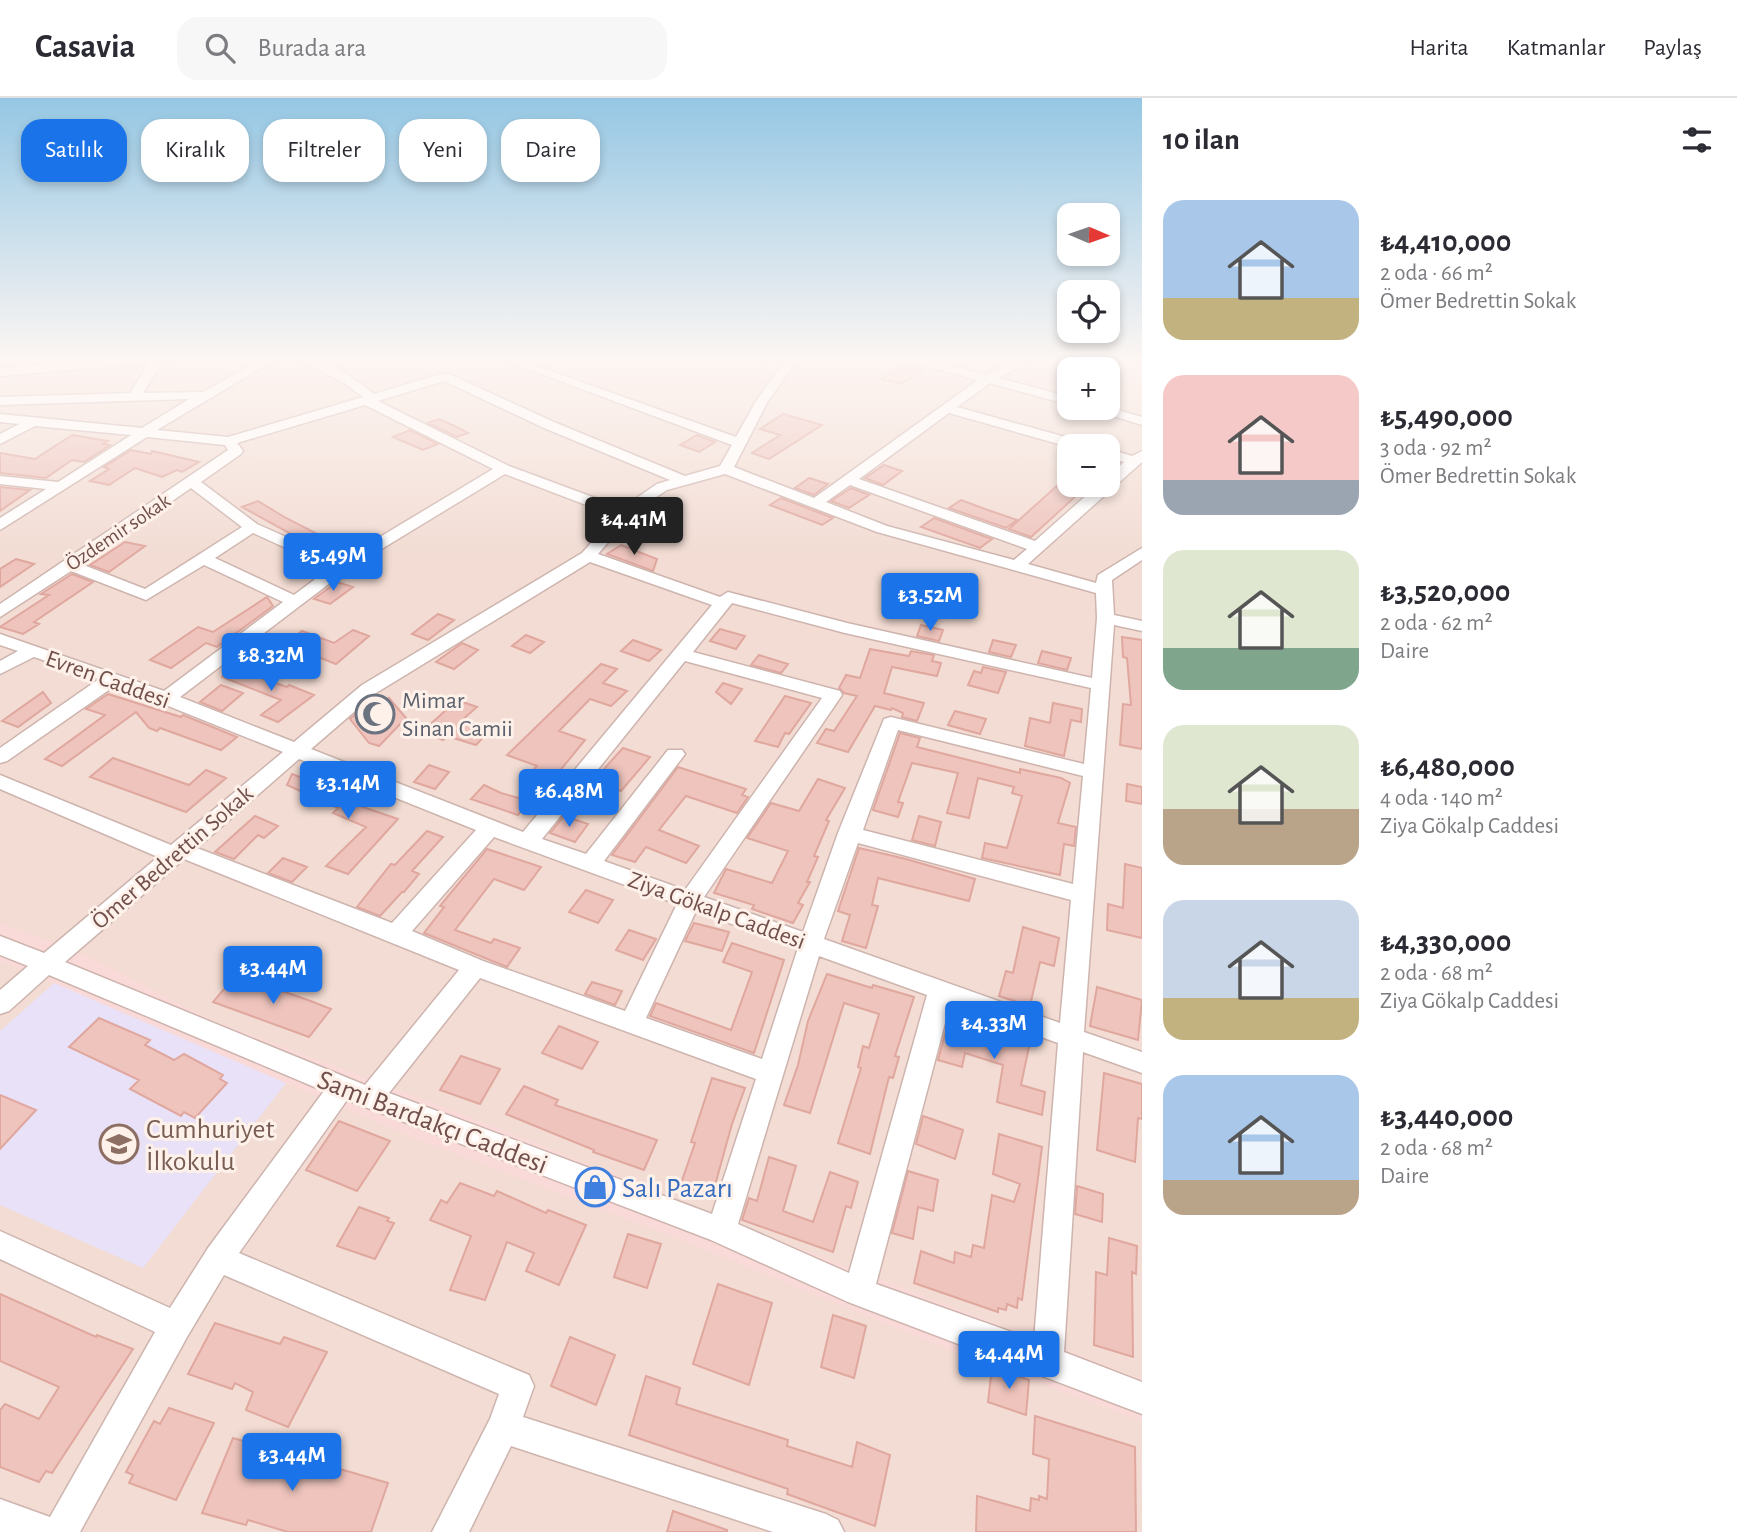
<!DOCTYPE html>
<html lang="tr">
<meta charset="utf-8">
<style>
:root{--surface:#fff;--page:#f7f7f7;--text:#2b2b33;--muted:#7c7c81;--line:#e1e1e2;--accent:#1a73e8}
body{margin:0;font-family:"Alegreya Sans",sans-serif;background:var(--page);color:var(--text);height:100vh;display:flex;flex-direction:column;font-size:26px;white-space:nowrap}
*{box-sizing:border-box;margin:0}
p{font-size:23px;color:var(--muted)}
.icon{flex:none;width:38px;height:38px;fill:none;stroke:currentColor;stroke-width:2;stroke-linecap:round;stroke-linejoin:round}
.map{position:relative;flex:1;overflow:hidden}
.details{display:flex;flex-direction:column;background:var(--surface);width:595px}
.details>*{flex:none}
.top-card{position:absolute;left:21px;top:21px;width:665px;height:63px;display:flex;gap:14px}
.needle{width:46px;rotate:92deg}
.controls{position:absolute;left:1057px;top:105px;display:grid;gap:14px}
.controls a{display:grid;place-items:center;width:63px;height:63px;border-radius:14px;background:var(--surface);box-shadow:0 4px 10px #0003;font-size:35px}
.price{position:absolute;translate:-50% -60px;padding:0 16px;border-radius:7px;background:var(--accent);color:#fff;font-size:23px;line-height:46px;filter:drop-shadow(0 2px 4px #0008)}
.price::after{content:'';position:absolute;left:50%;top:42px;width:21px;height:16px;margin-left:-10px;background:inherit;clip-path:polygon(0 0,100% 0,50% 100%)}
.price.current{background:#222;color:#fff}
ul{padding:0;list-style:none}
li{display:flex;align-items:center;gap:21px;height:175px;padding:0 21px}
li span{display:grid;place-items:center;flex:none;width:196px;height:140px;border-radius:21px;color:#555}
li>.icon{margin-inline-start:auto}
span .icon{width:84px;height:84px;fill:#fffc;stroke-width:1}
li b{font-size:30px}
h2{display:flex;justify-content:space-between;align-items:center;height:84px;padding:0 21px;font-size:30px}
.chip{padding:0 24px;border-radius:21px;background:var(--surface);box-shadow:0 4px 10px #0003;font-size:24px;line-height:63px}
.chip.current{background:var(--accent);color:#fff}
header{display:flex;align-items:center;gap:42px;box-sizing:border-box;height:98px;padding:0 35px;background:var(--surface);border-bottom:2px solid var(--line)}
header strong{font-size:33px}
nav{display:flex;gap:38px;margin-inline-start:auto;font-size:24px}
.search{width:490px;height:63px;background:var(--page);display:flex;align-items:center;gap:18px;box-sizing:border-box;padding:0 24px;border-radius:21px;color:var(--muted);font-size:26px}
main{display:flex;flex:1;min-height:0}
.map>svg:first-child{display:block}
.residential{fill:#f2dcd3;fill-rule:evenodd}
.commercial{fill:#fadad8}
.education{fill:#e9e1f7}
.building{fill:#eec4bd;stroke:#e0a79e;stroke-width:2}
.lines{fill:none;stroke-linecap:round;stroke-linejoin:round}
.minor-casing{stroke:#ceb4ae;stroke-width:3}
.minor{fill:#fff;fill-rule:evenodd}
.labels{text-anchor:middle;stroke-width:6;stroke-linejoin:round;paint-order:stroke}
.far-street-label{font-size:21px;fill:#714f4b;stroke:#fef1ea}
.street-label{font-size:24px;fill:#714f4b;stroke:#fef1ea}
.worship-label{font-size:24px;fill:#5b616d;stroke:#fef1ea;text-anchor:start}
.near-street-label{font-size:28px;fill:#714f4b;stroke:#fef1ea}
.near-education-label{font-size:28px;fill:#785e54;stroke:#fef1ea;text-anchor:start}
.near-shop-label{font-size:28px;fill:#366cbe;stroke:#fef1ea;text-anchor:start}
</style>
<header>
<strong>Casavia</strong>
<div class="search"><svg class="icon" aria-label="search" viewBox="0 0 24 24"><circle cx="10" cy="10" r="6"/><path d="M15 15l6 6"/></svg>Burada ara</div>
<nav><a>Harita</a><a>Katmanlar</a><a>Paylaş</a></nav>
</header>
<main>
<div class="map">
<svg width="1142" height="1434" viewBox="0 0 1142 1434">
<rect width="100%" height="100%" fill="#fbece4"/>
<path class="residential" d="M0,260H1142V1434H0ZM1069,271H1108V310H1069ZM1069,348H1108V387H1069Z"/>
<path class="commercial" d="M0,825L85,857L212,922L483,1024L811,1155L1142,1281V1323L952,1253L669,1137L419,1042L0,863Z"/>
<path class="education" d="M54,885L286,985L143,1170L0,1107V933Z"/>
<path class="building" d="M903,267L923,272L901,286L881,281Z
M783,316L822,327L769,361L752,355L780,337L760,331Z
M439,321L457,329L468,335L457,339L428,325Z
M410,332L438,346L423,352L393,339Z
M72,337L108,343L103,346L110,347L84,364L72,362L46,380L0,375V355L35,361Z
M697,337L715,344L699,354L680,347Z
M131,352L151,356L152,353L199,364L182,374L177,372L162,379L135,370L109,387L90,383L109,371L104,369Z
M884,367L902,373L883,387L865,380Z
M809,380L828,386L814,397L795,390Z
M1059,386L1088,387L1031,439L1009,431Z
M0,389L30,392L0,413Z
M851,390L869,397L849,410L831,403Z
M781,400L833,420L822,427L770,407Z
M961,402L985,411L1017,422L1006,430L949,410Z
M258,403L286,420L325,440L311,447L242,409Z
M934,420L992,441L980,450L921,429Z
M125,444L145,448L109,474L90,467Z
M621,447L657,461L653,473L607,456Z
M16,461L34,466L0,489V471Z
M72,476L93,484L34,524L39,526L23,536L0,529L49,497L41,496Z
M337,484L353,489L330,506L314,501Z
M267,499L273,508L217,549L206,545L171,570L150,562L198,529L213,534Z
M438,516L454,522L428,542L412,536Z
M921,527L943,532L939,543L917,538Z
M720,531L745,538L736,551L710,543Z
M353,532L369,538L336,566L285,546L302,533L334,545Z
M526,537L544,544L530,555L512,548Z
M1122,539L1142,542V651L1120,647L1123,606L1131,607L1127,560L1123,559Z
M633,542L661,552L649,563L621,553Z
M993,542L1016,547L1011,559L989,554Z
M462,545L478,552L454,571L436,564Z
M870,551L909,558L911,553L934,557L932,563L941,565L937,578L892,569L884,595L924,605L917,623L902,619L903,615L892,610L891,612L875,608L848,654L817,645L826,631L834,633L857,598L844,595L839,590L846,577L860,580Z
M1042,553L1071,560L1067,572L1038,565Z
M759,557L788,566L781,575L751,567Z
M601,566L617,571L603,585L627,593L611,608L590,601L559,633L585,642L554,680L532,673L537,668L507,657Z
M226,568L287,589L289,587L314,597L278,624L261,617L281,602L222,579Z
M983,569L1006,574L998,595L968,587L974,573L981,575Z
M723,585L742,591L731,606L716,594Z
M221,587L243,595L222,613L200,604Z
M43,594L51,605L18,629L2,623Z
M108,596L181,619L183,617L237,639L221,652L160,630L157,633L149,630L136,614L62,668L45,661L105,617L86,611Z
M785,598L811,605L789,636L785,635L778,649L755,643Z
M389,600L406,620L379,648L369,645L350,621L364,609Z
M457,602L477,609L461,623L490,632L476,647L447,638L443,642L422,634Z
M1053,605L1082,611L1081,624L1071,622L1064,658L1025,648L1030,620L1050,625Z
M955,613L986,621L980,636L948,627Z
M900,635L920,640L917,649L1020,675V671L1061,680L1070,685L1058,725L1076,729L1074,748L1064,746L1060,777L982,760L985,745L1007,750L1022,698L1012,695L1014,689L978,680L969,720L947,715L958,675L912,665L898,704L903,705L898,719L873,712Z
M623,650L650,659L621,693L593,683Z
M113,660L189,687L206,672L226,680L186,714L90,679Z
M429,667L449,674L435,691L414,684Z
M678,669L746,691L742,697L748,699L737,715L686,698L659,732L699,748L686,765L646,749L635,764L612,757Z
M292,676L302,680L305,677L334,690L331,692L366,706L363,709L398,721L348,776L326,768L366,729L333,715L338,710L287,687Z
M818,681L845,690L826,722L829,723L814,758L818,759L807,784H810L798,805L803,807L793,825L752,811L754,807L714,795L726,771L772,785L788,753L747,740L771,705L799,713Z
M1127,686L1142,689V706L1126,703Z
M484,687L501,695L529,703L518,717L471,701Z
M255,718L278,728L264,740L258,737L234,761L215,754Z
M564,718L588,726L575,744L550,735Z
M919,718L941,724L935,748L912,742Z
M427,733L443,739L412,773L419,776L404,794H402L380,818L357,809L391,766L395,767Z
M859,750L906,761L975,781L969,803L878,780L872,807L878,808L866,850L842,843L850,817L838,813Z
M487,751L541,769L524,792L494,781L455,832L491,845L494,841L520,850L507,869L424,835L444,809L440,808Z
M283,760L307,769L292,784L268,775Z
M1125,766L1142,770V840L1107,832L1108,806L1123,810Z
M586,792L613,802L598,825L569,814Z
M694,825L729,834L722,853L685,843Z
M1023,829L1059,840L1054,868L1040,864L1030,908L999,898L1006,873L1013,875Z
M629,832L656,841L643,862L616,852Z
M732,845L784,862L754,955L650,918L656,905L731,932L752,874L723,864Z
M827,876L872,890L873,887L914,899L895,958L899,959L893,980L889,979L870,1056L838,1045L861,970L858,969L863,948L869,950L879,916L844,905L810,1015L784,1007L798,967L808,923Z
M236,877L308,902L331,911L309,939L213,904Z
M592,884L622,893L615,907L585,896Z
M1097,889L1142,902L1138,942L1090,928Z
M99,920L150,942L145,947L174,962L184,956L223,977L220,981L227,985L195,1020L184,1014L181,1018L130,991L139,982L69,949Z
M949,921L1030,944L1021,987L1045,994L1042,1017L997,1004L1003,967L965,955L962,969L938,962Z
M559,928L598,944L582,971L542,955Z
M461,958L500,971L480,1006L440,992Z
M1104,975L1142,986V1021L1138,1020L1135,1064L1097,1052Z
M712,980L745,990L732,1026L712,1098L680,1088L695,1045L691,1044Z
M524,988L558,1002L555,1007L657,1042L644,1072L593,1054L594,1052L506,1016Z
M0,997L36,1012L0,1051Z
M923,1018L963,1032L955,1061L916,1046Z
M339,1023L390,1043L357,1093L306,1072Z
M999,1036L1042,1049L1022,1202L1018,1200L1017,1210L1007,1206L1006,1212L998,1210V1214L914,1185L921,1153L954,1165L955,1154L971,1159L973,1147L984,1150L992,1097L1014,1104L1020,1086L993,1076Z
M769,1059L796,1068L783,1113L813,1124L830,1074L858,1084L851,1110L846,1108L833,1154L742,1122L749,1100L757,1103Z
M908,1073L938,1082L933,1113L918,1109L913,1141L892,1135Z
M460,1085L494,1098L497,1093L546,1115L548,1112L586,1127L559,1187L526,1173L534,1155L507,1144L485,1202L450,1192L471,1138L430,1122L441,1102L447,1105Z
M1077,1088L1103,1096L1102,1124L1075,1116Z
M359,1109L389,1120L387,1123L394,1125L375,1161L337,1148Z
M628,1136L661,1146L647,1190L614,1179Z
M1109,1140L1137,1148L1136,1176L1132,1174L1133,1259L1094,1247L1096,1174L1107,1177Z
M718,1186L772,1205L749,1287L693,1266Z
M0,1196L96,1239L97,1237L133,1251L52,1375L46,1373L39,1384L0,1369V1312L5,1306L39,1321L59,1289L0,1263Z
M833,1217L866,1228L854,1280L821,1269Z
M215,1225L280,1246L284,1239L327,1254L288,1329L246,1312L253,1294L235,1285L232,1291L188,1276Z
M570,1239L615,1257L596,1307L551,1288Z
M992,1269L1029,1282L1026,1317L988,1304Z
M646,1278L680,1290L676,1306L788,1342L787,1348L852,1369L857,1344L890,1357L875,1428L787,1396L788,1391L629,1337Z
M169,1310L214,1325L176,1402L129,1385L133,1377L126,1374L154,1323L160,1326Z
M1035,1318L1135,1349L1136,1434H976L977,1398L1030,1413L1031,1400L1039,1402V1398L1047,1401L1049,1361L1033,1356Z
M233,1340L388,1385L371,1434H288L248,1422L246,1427L202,1415Z
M673,1413L727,1432V1434H667Z"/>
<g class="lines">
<defs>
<path id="minor" d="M129,260H173L162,264L143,295L203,294L264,260H278L157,332L228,339L363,299L344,285L297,260C324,258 353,280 374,296L441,276H449L554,324L685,378L720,368L732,347L498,260H514L736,339L756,303L787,260H799L768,303L734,369L814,400L978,282L907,263L905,260H923L986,277L1021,260H1036L999,280L1069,299V307L990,285L957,309L1087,345L1089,348L1069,349L949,315L859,381L1035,443L1098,387H1108V378L1124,364L1108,359V351L1132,358L1142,353V364L1028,466L1096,485L1098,477L1142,450V462L1112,482L1114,517L1142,523V533L1114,527L1084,934L1142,954V975L1083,954L1064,1254L1142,1284V1316L848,1204L711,1142L347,1002L239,1155L529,1277L534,1288L523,1319L826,1416L838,1422L844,1434H773L511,1348L469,1434H432L490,1321L499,1296L224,1177L187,1239L80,1434H0V1401L50,1419L155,1234L0,1161V1133L170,1210L208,1150L324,993L49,877L9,913L0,916V892L28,868L0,857V838L44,855L158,759L0,691V677L171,747L283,654L116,587L7,663L0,665V650L99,581L34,559L0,576V563L18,553L0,547V536L164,593L283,504L204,467L146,502L71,473L0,519V506L228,352L225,347L147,339L0,432V420L46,391L0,386V378L58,384L131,337L35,328L0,346V336L19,326L0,324V316L142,330L189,301L0,307V299L130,295L149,265L0,278V270ZM444,283L544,330L670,382L657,386L622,410L509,368L378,303ZM365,307L493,371L340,463L257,426L201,384L241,356L243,353L237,345ZM505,376L615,418L582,455L362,587L294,644L180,599L347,472ZM725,376L877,434L1096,495L1097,520L1092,580L847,525L728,494L720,499L598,456L636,412L667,392ZM850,387L1027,451L1014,462L887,428L826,404ZM191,390L242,429L145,491L81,466ZM253,435L330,470L294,497L215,460ZM590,464L712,507L523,734L311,651L376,595ZM732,505L845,535L1091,590L1084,666L891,619L884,621L838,735L803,834L704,799L842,597L840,593L693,554ZM685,563L822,600L685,792L604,763L682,660L685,656L682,652H668L586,756L542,741ZM898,632L1083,678L1073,786L863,732ZM299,661L476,732L392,825L197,750ZM494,739L677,806L625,913L483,863L412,833ZM858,745L1071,802L1060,925L824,841ZM184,761L459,872L365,987L65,864ZM696,813L798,850L762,961L646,920ZM819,858L927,897L849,1175L738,1126ZM480,880L756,981L712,1116L389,995ZM950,906L1058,945L1034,1242L876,1186Z
M1108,309L1142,319V327L1088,310Z"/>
</defs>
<use href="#minor" class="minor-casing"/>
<use href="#minor" class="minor"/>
</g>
<linearGradient id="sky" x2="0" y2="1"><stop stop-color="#95c7e4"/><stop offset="0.57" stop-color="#fdf6f3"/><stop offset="1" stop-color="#fdf6f3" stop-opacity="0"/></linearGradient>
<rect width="1142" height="460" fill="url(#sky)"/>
<defs>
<symbol id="mosque-ring" viewBox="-11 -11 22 22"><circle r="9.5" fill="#fef1ea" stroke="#6b7280" stroke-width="1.5"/><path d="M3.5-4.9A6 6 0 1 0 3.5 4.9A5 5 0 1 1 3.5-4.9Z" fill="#6b7280"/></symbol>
<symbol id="school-ring" viewBox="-11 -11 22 22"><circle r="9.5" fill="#fef1ea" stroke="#8d6e63" stroke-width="1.5"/><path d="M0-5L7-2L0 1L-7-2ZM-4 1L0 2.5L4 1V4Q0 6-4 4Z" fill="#8d6e63"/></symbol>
<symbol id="shop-ring" viewBox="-11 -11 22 22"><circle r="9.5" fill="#fef1ea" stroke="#3f7fe0" stroke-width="1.5"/><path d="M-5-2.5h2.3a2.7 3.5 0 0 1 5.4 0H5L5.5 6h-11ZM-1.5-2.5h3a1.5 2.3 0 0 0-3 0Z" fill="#3f7fe0"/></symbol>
</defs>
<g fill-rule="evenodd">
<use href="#mosque-ring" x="353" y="594" width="44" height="44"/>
<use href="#school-ring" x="97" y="1024" width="44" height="44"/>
<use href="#shop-ring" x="573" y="1067" width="44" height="44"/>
</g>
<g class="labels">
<g class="far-street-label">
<text transform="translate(118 434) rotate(-34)" y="7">Özdemir sokak</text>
</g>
<g class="street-label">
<text transform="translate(108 581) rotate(20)" y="8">Evren Caddesi</text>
<text transform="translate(172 759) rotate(-41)" y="8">Ömer Bedrettin Sokak</text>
<text transform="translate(717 812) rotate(20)" y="8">Ziya Gökalp Caddesi</text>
</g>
<g class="worship-label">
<text x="402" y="610">Mimar<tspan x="402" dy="28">Sinan Camii</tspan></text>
</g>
<g class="near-street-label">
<text transform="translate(433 1023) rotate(21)" y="10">Sami Bardakçı Caddesi</text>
</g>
<g class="near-education-label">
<text x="146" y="1040">Cumhuriyet<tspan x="146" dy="32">İlkokulu</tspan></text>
</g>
<g class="near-shop-label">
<text x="622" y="1099">Salı Pazarı</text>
</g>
</g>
</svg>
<div class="controls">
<a><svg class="needle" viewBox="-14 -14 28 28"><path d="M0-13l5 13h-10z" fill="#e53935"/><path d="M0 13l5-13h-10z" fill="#7c7c81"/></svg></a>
<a><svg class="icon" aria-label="locate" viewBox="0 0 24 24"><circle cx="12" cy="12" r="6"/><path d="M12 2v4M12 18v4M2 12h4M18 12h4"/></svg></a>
<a>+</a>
<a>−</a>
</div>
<b class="price current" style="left:634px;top:459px">₺4.41M</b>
<b class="price" style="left:333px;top:495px">₺5.49M</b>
<b class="price" style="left:930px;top:535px">₺3.52M</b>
<b class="price" style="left:271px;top:595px">₺8.32M</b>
<b class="price" style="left:348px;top:723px">₺3.14M</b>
<b class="price" style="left:569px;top:731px">₺6.48M</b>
<b class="price" style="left:273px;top:908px">₺3.44M</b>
<b class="price" style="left:994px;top:963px">₺4.33M</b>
<b class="price" style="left:1009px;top:1293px">₺4.44M</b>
<b class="price" style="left:292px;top:1395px">₺3.44M</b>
<div class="top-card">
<a class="chip current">Satılık</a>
<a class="chip">Kiralık</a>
<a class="chip">Filtreler</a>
<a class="chip">Yeni</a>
<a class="chip">Daire</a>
</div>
</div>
<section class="details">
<h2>10 ilan<svg class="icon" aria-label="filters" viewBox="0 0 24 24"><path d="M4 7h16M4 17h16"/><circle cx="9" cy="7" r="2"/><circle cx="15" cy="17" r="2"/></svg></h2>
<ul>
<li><span style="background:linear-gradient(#a9c7e8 70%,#c2b280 0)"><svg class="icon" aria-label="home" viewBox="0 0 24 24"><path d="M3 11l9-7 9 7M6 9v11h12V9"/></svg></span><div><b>₺4,410,000</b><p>2 oda · 66 m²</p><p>Ömer Bedrettin Sokak</p></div></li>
<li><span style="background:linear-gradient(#f6c9c9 75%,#9aa5b1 0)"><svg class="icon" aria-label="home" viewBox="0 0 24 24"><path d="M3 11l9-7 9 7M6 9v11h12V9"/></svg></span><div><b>₺5,490,000</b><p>3 oda · 92 m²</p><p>Ömer Bedrettin Sokak</p></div></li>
<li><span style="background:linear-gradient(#dfe7d0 70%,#7fa58c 0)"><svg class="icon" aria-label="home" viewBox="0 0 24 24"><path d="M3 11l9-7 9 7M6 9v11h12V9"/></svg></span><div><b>₺3,520,000</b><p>2 oda · 62 m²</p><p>Daire</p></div></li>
<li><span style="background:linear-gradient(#dfe7d0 60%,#b9a48a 0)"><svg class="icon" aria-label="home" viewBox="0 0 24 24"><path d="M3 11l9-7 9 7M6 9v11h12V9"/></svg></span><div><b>₺6,480,000</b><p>4 oda · 140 m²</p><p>Ziya Gökalp Caddesi</p></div></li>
<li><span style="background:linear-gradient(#c9d6e8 70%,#c2b280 0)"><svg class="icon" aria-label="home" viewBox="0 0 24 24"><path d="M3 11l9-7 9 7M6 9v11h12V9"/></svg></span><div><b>₺4,330,000</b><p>2 oda · 68 m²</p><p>Ziya Gökalp Caddesi</p></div></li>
<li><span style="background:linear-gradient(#a9c7e8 75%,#b9a48a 0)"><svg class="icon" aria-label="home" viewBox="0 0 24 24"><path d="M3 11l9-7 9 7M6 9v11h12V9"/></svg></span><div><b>₺3,440,000</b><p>2 oda · 68 m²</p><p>Daire</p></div></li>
</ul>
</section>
</main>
